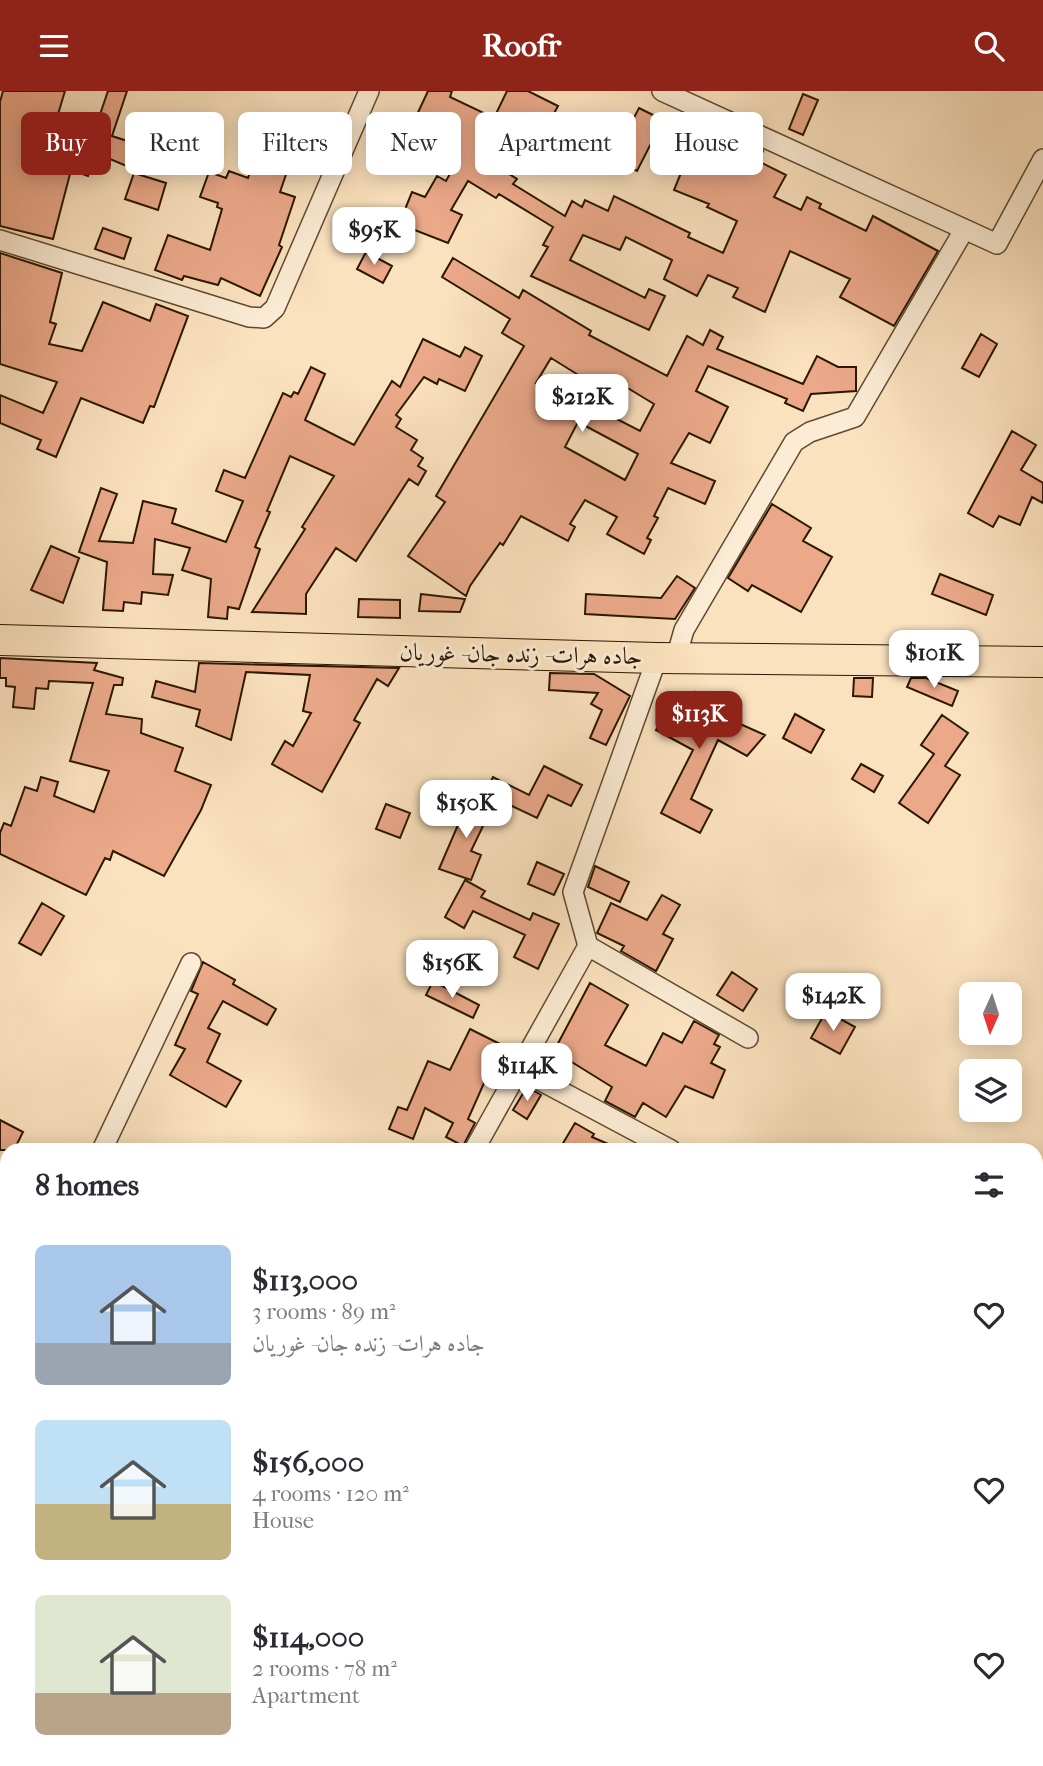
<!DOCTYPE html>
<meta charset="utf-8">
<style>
:root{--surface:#fff;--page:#f7f7f7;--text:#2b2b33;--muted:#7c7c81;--accent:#8f2418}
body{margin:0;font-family:"IM FELL French Canon",Amiri,serif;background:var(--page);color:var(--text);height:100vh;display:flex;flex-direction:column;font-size:26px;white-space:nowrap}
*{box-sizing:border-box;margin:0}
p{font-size:23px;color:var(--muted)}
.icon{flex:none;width:38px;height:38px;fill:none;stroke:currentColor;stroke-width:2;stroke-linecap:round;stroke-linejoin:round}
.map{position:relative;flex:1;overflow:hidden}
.side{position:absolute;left:0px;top:1052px;width:1043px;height:625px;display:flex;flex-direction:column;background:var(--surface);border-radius:21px 21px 0 0;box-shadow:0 4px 18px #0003}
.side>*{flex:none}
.hud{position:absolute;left:21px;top:21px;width:1001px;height:63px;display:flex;gap:14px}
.needle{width:46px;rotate:183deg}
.buttons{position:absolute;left:959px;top:891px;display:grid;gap:14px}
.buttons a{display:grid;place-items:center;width:63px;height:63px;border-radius:10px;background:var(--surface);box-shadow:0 4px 18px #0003;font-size:35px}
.price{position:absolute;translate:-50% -60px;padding:0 16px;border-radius:14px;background:#fff;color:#222;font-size:23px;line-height:46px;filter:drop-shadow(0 2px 4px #0008)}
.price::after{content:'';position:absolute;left:50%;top:42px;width:21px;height:16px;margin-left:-10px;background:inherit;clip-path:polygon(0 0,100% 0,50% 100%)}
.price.current{background:var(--accent);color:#fff}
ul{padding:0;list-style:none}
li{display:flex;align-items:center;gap:21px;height:175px;padding:0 35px}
li span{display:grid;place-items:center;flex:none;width:196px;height:140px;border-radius:10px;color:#555}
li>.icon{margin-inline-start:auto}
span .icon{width:84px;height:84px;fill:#fffc;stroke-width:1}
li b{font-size:30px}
h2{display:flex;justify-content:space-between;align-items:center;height:84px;padding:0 35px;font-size:30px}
.pill{padding:0 24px;border-radius:10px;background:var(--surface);box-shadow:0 4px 18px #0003;font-size:24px;line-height:63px}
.pill.current{background:var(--accent);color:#fff}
header{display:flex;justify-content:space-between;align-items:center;height:91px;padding:0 35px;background:var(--accent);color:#fff;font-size:32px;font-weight:700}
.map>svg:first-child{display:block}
.building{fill:#eba98a;stroke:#2b1702;stroke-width:2;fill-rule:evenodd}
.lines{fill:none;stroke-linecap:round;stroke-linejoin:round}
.street-casing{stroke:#5f4a31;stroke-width:22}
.secondary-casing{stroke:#2b1702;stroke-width:29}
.primary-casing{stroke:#2b1702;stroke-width:32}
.street{stroke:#fcecd5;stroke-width:19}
.secondary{stroke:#fcecd5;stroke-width:26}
.primary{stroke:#fbe2be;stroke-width:30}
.labels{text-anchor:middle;stroke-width:6;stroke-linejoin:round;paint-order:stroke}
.street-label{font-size:24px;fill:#2b1702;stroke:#fcecd5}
</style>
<header><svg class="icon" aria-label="menu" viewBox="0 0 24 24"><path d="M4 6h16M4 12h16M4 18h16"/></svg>Roofr<svg class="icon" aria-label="search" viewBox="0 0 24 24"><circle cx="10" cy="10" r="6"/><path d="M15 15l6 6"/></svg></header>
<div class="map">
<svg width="1043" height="1675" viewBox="0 0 1043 1675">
<rect width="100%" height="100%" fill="#fbe2be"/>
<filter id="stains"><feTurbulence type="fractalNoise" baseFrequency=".00286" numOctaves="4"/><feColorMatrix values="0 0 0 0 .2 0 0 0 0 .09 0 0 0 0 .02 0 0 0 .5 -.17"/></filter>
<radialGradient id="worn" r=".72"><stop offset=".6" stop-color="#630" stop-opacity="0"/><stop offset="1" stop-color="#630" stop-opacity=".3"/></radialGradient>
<path class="building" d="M3,0H65L56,30L93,44L108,0H127L112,45L152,58L143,82L96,62L88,85L71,79L53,148L0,135V11Z
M428,0H452L450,6L494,27L507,0H528L558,15L544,41L576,58L566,75L504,39L489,70L517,88L513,93L565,125L572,110L582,116L585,109L608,120L614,105L690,142L688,146L723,162L737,130L707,116L709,113L674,99L694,50L731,65L739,49L763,60L758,70L786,84L774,106L801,119L807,106L821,113L819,117L866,140L873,125L938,160L894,235L840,206L850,188L790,160L765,221L733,206L738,197L708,184L697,205L664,188L672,169L626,146L620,159L583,144L570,169L645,207L649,198L665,205L649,239L531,185L548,156L543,154L553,136L499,103L496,107L468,90L451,119L462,124L448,152L399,133L412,101L425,106L437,85L446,90L460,65L443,56L449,45L414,30Z
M803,3L818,9L803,44L789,38Z
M639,17L663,29L637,80L609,66L618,48L622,50Z
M301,24L327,32L313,76L291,69L280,101L295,106L279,154L282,156L260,205L221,187L218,194L184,185L182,189L155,179L168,144L210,159L222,118L217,116L218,112L200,106L209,81L226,87L229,80L248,87L264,41L292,51Z
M134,82L166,92L158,119L125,108Z
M103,137L131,147L124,168L95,158Z
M366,161L392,175L383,192L357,178Z
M0,162L62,182L50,231L56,233L49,253L82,260L103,211L150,230L156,213L188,225L154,316L150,315L143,332L81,307L56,366L37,358L41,349L0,332V304L43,322L57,291L0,273Z
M453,167L519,207L523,199L591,240L589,244L667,285L687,245L703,254L710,239L723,246L717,258L803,293L817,265L838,276H856V300L811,303L803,320L785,312L787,308L708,275L696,300L728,316L710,352L689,342L671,372L715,390L705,413L668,397L654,425L658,427L647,447L651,449L644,463L607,443L617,426L585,409L570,433L575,436L568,450L521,425L503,454L500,452L470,495L466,505L408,465L445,411L436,405L524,255L502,242L510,228L442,186ZM551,267L580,285L566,311L536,292ZM626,296L654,313L640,340L609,324ZM578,331L638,363L625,389L565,356Z
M981,243L997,253L979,286L962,277Z
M423,248L460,266L465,256L482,265L465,300L439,288L437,293L424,286L396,324L401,328L396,336L417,349L411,359L423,367L418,375L426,380L418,394L409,388L356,470L336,457L306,503V523L252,521L305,438L302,436L334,385L290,365L267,420L270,421L255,456L260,458L239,518L228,516L227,528L208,526L211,488L182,479L190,457L155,448L153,483L173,484L168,504L142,501L141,513L124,511L123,520L103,519L107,471L79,461L101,397L117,403L99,450L133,452L143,410L176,418L172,432L226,451L243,410L216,400L224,379L245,387L283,302L291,306L294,301L298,303L311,276L325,283L305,329L354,354L392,290L400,296Z
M1012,340L1036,354L1021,379L1043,392V412L1032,406L1020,434L999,425L993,436L968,422Z
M772,413L811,437L803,450L832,466L801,521L752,494L748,500L728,487Z
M51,455L79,467L63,512L31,499Z
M940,483L993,504L986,524L932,503Z
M677,485L695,497L675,528L585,523L586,503L661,507Z
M421,503L465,508L460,521L419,520Z
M359,508L400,509V527L358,526Z
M0,567L97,572L94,579L123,587L122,594H114L106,623L142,628L141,642L183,657L175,680L211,694L201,719L164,785L113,760L110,769L105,767L86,804L0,763V742L4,732L11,735L25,696L37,700L41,686L58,691L54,705L94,721L109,680L70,670L93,592L49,590L48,598L36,597L34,618L13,616L15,596L6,595V587H0Z
M199,572L399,577L388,595L377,588L354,629L360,632L322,701L272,673L285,650L293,655L311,622L303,620L310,584L246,581L231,649L196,635L200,619L152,606L156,590L195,601Z
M550,582L594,583L630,605L606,654L590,647L602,619L591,613L598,602L549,599Z
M854,587H873L872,606L853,605Z
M911,587H926L958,600L952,615L907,596Z
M696,601L715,612L711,620L765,644L747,665L718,649L691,708L712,719L700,742L661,722L693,659L656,639L676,602L693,607Z
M795,623L824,639L811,662L783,647Z
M942,624L968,642L945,675L960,684L928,732L899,712L934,663L921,654Z
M861,673L883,685L874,701L852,688Z
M544,675L582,694L571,715L548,704L537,727L485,702L493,686L529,704Z
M473,699L489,707L477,732L483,735L471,760L481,764L471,789L439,778Z
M386,713L410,722L400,747L376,738Z
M537,771L564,783L554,804L528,793Z
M595,775L629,791L620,811L588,796Z
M465,789L485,800L481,806L530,829L533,822L559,833L538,878L514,866L525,844L473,820L464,837L445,826Z
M662,804L680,814L663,843L673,848L656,880L621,860L624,855L597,842L611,812L647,829Z
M42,812L64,825L41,864L19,852Z
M203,871L235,889L233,893L276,918L267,934L223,910L208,937L220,943L207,971L241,990L226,1016L170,984L185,958L175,954L198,903L191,900Z
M732,881L757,898L743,920L717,904Z
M433,890L479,914L473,927L426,904Z
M590,892L628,914L605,954L646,975L663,942L682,952L694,930L719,944L714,953L720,956L711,972L725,979L713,1007L685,995L666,1026L643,1012L635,1026L605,1010L612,996L554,960Z
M826,920L855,936L840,963L811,947Z
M470,938L504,955L494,975L492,974L468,1028L475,1032L463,1055L446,1046L453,1032L425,1017L413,1048L389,1038L398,1016L407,1019L428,970L450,979Z
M527,996L541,1004L527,1028L513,1019Z
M0,1029L23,1041L14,1059H0Z
M575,1032L594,1043L592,1046L622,1059H559Z"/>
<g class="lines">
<defs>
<path id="street" d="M662,0L997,153L1043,68
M0,149L249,226L264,227L275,217L369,0
M676,567L684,539L794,351L810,341L855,326L964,139
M588,855L748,947
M519,978L671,1059
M102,1059L191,872
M474,1059L588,855L573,801L657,567
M0,1094L7,1098
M143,1675L146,1670"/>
<path id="secondary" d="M0,1249L7,1256
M698,1670L714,1675"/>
<path id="primary" d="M0,549L657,567L1043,571"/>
</defs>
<use href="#street" class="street-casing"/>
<use href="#secondary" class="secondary-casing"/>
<use href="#primary" class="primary-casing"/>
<use href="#street" class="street"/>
<use href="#secondary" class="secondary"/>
<use href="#primary" class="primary"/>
</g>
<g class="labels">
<g class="street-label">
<text transform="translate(521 563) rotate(1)" y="8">جاده هرات- زنده جان- غوریان</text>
</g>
</g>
<rect width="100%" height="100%" filter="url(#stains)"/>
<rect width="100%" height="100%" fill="url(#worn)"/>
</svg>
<div class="buttons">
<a><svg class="needle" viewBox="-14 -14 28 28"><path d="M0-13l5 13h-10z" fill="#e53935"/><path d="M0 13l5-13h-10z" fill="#7c7c81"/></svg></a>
<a><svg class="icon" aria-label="layers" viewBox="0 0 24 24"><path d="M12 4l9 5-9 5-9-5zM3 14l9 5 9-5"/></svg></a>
</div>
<b class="price" style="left:374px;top:176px">$95K</b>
<b class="price" style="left:582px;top:343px">$212K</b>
<b class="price" style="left:934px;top:599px">$101K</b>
<b class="price current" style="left:699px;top:660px">$113K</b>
<b class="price" style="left:466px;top:749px">$150K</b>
<b class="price" style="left:452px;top:909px">$156K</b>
<b class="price" style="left:833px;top:942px">$142K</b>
<b class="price" style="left:527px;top:1012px">$114K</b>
<div class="hud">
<a class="pill current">Buy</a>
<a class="pill">Rent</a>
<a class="pill">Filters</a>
<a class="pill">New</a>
<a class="pill">Apartment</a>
<a class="pill">House</a>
</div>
<section class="side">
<h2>8 homes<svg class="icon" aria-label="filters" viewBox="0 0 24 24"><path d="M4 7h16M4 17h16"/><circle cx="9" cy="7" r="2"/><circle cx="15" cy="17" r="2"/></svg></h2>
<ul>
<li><span style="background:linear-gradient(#a9c7e8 70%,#9aa5b1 0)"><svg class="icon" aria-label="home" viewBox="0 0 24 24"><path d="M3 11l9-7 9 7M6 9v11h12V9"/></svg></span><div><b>$113,000</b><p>3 rooms · 89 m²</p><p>جاده هرات- زنده جان- غوریان</p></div><svg class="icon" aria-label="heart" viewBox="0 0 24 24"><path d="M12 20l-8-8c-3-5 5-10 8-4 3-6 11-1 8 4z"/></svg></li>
<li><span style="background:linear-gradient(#bfe0f5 60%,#c2b280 0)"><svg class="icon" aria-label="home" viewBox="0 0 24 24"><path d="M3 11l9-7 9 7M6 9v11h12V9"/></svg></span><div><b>$156,000</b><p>4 rooms · 120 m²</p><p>House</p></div><svg class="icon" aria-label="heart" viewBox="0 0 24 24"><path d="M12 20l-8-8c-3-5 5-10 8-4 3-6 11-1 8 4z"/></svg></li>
<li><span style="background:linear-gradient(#dfe7d0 70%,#b9a48a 0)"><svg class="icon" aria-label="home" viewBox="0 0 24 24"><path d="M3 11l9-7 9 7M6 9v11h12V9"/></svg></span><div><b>$114,000</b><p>2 rooms · 78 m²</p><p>Apartment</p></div><svg class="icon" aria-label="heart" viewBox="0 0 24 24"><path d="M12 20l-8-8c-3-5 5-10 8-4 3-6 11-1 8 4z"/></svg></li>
</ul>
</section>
</div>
